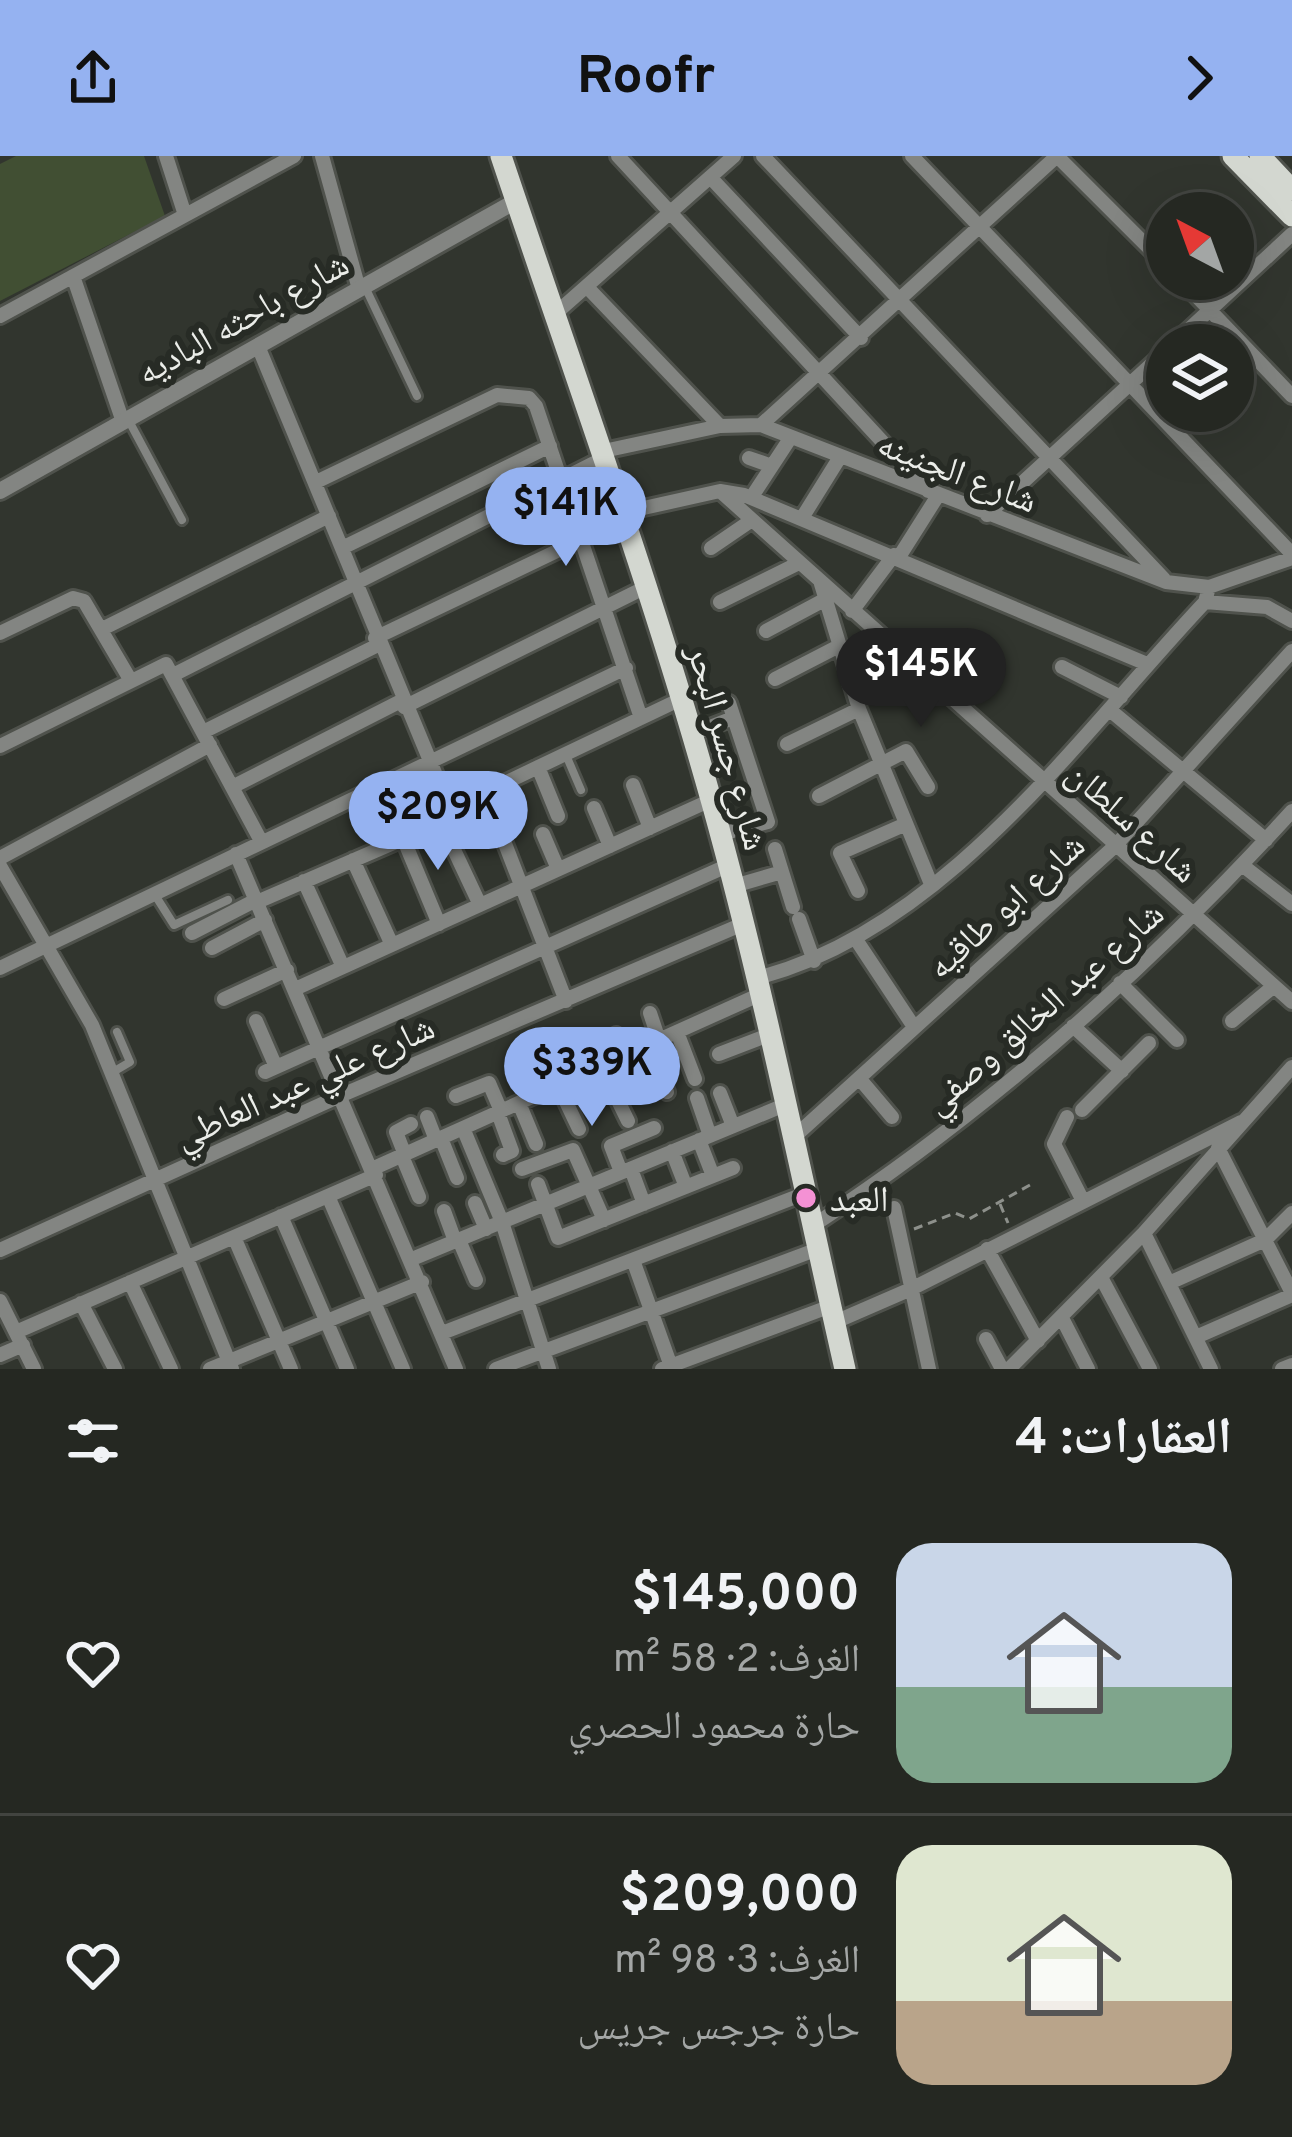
<!DOCTYPE html>
<html lang="ar">
<meta charset="utf-8">
<style>
:root{--surface:#252822;--page:#31342f;--text:#f1f3f6;--muted:#a3a6a5;--line:#424440;--accent:#95b2f1}
body{margin:0;font-family:Overpass,"Noto Naskh Arabic",sans-serif;background:var(--page);color:var(--text);direction:rtl;height:100vh;display:flex;flex-direction:column;font-size:45px;white-space:nowrap}
*{box-sizing:border-box;margin:0}
p{font-size:39px;color:var(--muted)}
.icon{flex:none;width:66px;height:66px;fill:none;stroke:currentColor;stroke-width:2;stroke-linecap:round;stroke-linejoin:round}
.map{position:relative;height:1213px;overflow:hidden;direction:ltr}
.details{display:flex;flex-direction:column;background:var(--surface);flex:1}
.details>*{flex:none}
.needle{width:78px;rotate:319deg}
.controls{position:absolute;left:1146px;top:36px;display:grid;gap:24px}
.controls a{display:grid;place-items:center;width:108px;height:108px;border-radius:50%;background:var(--surface);box-shadow:0 12px 48px #0002,0 0 0 3px var(--line);font-size:60px}
.price{position:absolute;translate:-50% -102px;padding:0 27px;border-radius:42px;background:var(--accent);color:#111;font-size:39px;line-height:78px;filter:drop-shadow(0 3px 6px #0008)}
.price::after{content:'';position:absolute;left:50%;top:72px;width:36px;height:27px;margin-left:-18px;background:inherit;clip-path:polygon(0 0,100% 0,50% 100%)}
.price.active{background:#222;color:#fff}
ul{padding:0;list-style:none}
li{display:flex;align-items:center;gap:36px;height:300px;padding:0 60px}
li+li{border-top:3px solid var(--line)}
li span{display:grid;place-items:center;flex:none;width:336px;height:240px;border-radius:36px;color:#555}
li>.icon{margin-inline-start:auto}
span .icon{width:144px;height:144px;fill:#fffc;stroke-width:1}
li b{font-size:51px}
h2{display:flex;justify-content:space-between;align-items:center;height:144px;padding:0 60px;font-size:51px}
header{display:flex;justify-content:space-between;align-items:center;height:156px;padding:0 60px;background:var(--accent);color:#111;font-size:54px;font-weight:700}
.map>svg:first-child{display:block}
.green{fill:#414f33}
.lines{fill:none;stroke-linecap:round;stroke-linejoin:round}
.service-casing{stroke:#4f524c;stroke-width:14}
.minor-casing{stroke:#4f524c;stroke-width:20}
.tertiary-casing{stroke:#4f524c;stroke-width:22}
.primary-casing{stroke:#4f524c;stroke-width:27}
.path{stroke:#8d908b;stroke-width:3;stroke-dasharray:9 6;stroke-linecap:butt}
.service{stroke:#838582;stroke-width:8}
.minor{stroke:#838582;stroke-width:14}
.tertiary{stroke:#838582;stroke-width:16}
.primary{stroke:#d3d7d0;stroke-width:21}
.poi-dot{fill:#f491d4;stroke:#272b25;stroke-width:4.5}
.labels{text-anchor:middle;stroke-width:12;stroke-linejoin:round;paint-order:stroke}
.street-label{font-size:36px;fill:#ebede9;stroke:#272b25}
.poi-label{font-size:36px;fill:#ebede9;stroke:#272b25;text-anchor:start}
</style>
<header><svg class="icon" aria-label="forward" viewBox="0 0 24 24"><path d="M9 5l7 7-7 7"/></svg>Roofr<svg class="icon" aria-label="share" viewBox="0 0 24 24"><path d="M12 15V3M7 8l5-5 5 5M5 13v7h14v-7"/></svg></header>
<div class="map">
<svg width="1292" height="1213" viewBox="0 0 1292 1213">
<rect width="100%" height="100%" fill="#31352e"/>
<path class="green" d="M16,0H144L165,60L0,145V8Z"/>
<g class="lines">
<defs>
<path id="service" d="M366,133L417,240
M129,265L182,364
M566,599L581,634
M155,739L174,769L228,744
M113,916L130,906L117,876"/>
<path id="minor" d="M166,0L185,59
M322,0L359,133
M618,0L928,335
M763,0L1164,423
M912,0L1292,398
M1057,0L1167,110
M710,21L861,182
M73,120L123,266
M1180,123L1292,240
M587,131L720,270
M555,158L734,0
M0,160L294,0
M1172,189L1292,78
M258,190L450,653
M761,269L1057,0
M599,296L720,270L761,269L1166,426L1209,431L1292,402
M749,302L772,310
M316,326L497,239L529,242L536,250L641,562
M720,335L1292,846
M751,342L791,281
M621,357L720,335L744,339L1147,508
M987,359L1167,194
M802,362L840,301
M342,392L550,290
M711,392L752,364
M899,401L937,341
M821,428L859,553L931,728
M720,446L799,407
M1205,446L1267,451L1292,465
M852,455L894,399
M102,473L329,360
M766,475L826,443
M0,477L73,442L84,445L131,525
M375,482L582,383
M1062,511L1121,541
M173,519L602,303
M775,523L839,490
M404,551L648,430
M1111,555L1266,684
M203,576L378,489
M692,578L733,562
M787,588L859,553
M0,590L166,508L261,685
M538,611L558,660
M633,629L650,672
M232,631L401,545
M485,636L566,845
M819,640L906,595L928,631
M594,652L610,690
M440,664L480,749
M543,678L558,713
M721,678L768,666L729,547
M403,682L439,768
M775,693L793,751
M236,698L456,1213
M0,702L210,589
M353,704L392,789
M1242,709L1292,748
M0,710L92,869L232,1213
M304,725L343,811
M734,730L782,716
M858,735L840,697L906,668
M257,746L435,669L450,653L681,543
M799,763L814,805
M192,777L256,744
M857,785L914,871
M212,792L265,764
M0,812L626,512
M757,822C944,774 1078,581 1205,446L1209,431
M1120,827L1177,884
M295,833L711,644
M224,843L287,814
M650,857L659,884
M256,865L276,911
M1232,865L1274,830
M1073,870L1122,915
M677,876L695,923
M616,879L622,900
M648,888L667,936
M719,898L771,878
M601,910L628,965
M265,916L729,709
M582,918L575,897L595,888
M859,922L892,961
M558,929L579,973
M720,937L733,970
M456,940L489,927L501,955
M697,942L710,980
M519,947L536,988
M1082,954L1149,887
M498,957L512,995L503,999
M427,961L436,984
M1067,961L1054,988L1083,1045
M463,972L502,1066L549,1213
M794,981L1115,690L1292,495
M441,982L457,1022
M699,984L713,1020
M1218,992L1292,1137
M672,995L686,1031
M405,999L396,976L411,968
M402,1000L419,1041
M374,1012L761,838
M522,1013L573,994L604,1064
M631,1013L644,1048
M621,1016L611,990L654,972
M538,1028L558,1082L733,1012
M328,1040L403,1213
M475,1047L486,1073
M894,1052L929,1213
M444,1055L455,1085
M281,1060L347,1213
M814,1069C991,953 1150,811 1292,655
M1144,1077L1211,1213
M234,1081L291,1213
M459,1084L476,1124
M987,1093L1038,1185
M0,1094L342,939L743,768
M412,1103L787,948
M633,1104L672,1213
M1102,1123L1150,1213
M130,1126L171,1213
M1169,1127L1265,1084L1292,1057
M0,1145L34,1213
M81,1147L115,1213
M1062,1162L1088,1213
M835,1166L911,1133L1241,966
M16,1176L376,1019
M442,1177L806,1037
M1196,1181L1292,1139
M986,1183L1002,1213
M0,1199L23,1189
M210,1213L422,1126
M496,1213L818,1093
M662,1213L831,1150
M1009,1213L1144,1077L1292,911
M1282,1213L1292,1209"/>
<path id="tertiary" d="M0,335L516,45"/>
<path id="primary" d="M501,0C573,215 651,429 712,647C764,834 802,1024 845,1213
M1233,0L1292,60
M1260,0L1292,34"/>
</defs>
<use href="#service" class="service-casing"/>
<use href="#minor" class="minor-casing"/>
<use href="#tertiary" class="tertiary-casing"/>
<use href="#primary" class="primary-casing"/>
<path class="path" d="M1000,1048L1008,1067
M914,1073L955,1057L969,1063L1030,1029"/>
<use href="#service" class="service"/>
<use href="#minor" class="minor"/>
<use href="#tertiary" class="tertiary"/>
<use href="#primary" class="primary"/>
</g>
<circle class="poi-dot" cx="806" cy="1042" r="12"/>
<g class="labels">
<g class="street-label">
<text transform="translate(242 161) rotate(-29)" y="13">شارع باحثه الباديه</text>
<text transform="translate(958 315) rotate(21)" y="13">شارع الجنينه</text>
<text transform="translate(729 591) rotate(74)" y="13">شارع جسر البحر</text>
<text transform="translate(1133 665) rotate(42)" y="13">شارع سلطان</text>
<text transform="translate(1005 749) rotate(-42)" y="13">شارع ابو طاقيه</text>
<text transform="translate(1043 851) rotate(-41)" y="13">شارع عبد الخالق وصفي</text>
<text transform="translate(304 925) rotate(-24)" y="13">شارع علي عبد العاطي</text>
</g>
<g class="poi-label">
<text x="830" y="1055">العبد</text>
</g>
</g>
</svg>
<div class="controls">
<a><svg class="needle" viewBox="-14 -14 28 28"><path d="M0-13l5 13h-10z" fill="#e53935"/><path d="M0 13l5-13h-10z" fill="#a3a6a5"/></svg></a>
<a><svg class="icon" aria-label="layers" viewBox="0 0 24 24"><path d="M12 4l9 5-9 5-9-5zM3 14l9 5 9-5"/></svg></a>
</div>
<b class="price" style="left:566px;top:413px">$141K</b>
<b class="price active" style="left:921px;top:574px">$145K</b>
<b class="price" style="left:438px;top:717px">$209K</b>
<b class="price" style="left:592px;top:973px">$339K</b>
</div>
<section class="details">
<h2>العقارات: 4<svg class="icon" aria-label="filters" viewBox="0 0 24 24"><path d="M4 7h16M4 17h16"/><circle cx="9" cy="7" r="2"/><circle cx="15" cy="17" r="2"/></svg></h2>
<ul>
<li><span style="background:linear-gradient(#c9d6e8 60%,#7fa58c 0)"><svg class="icon" aria-label="home" viewBox="0 0 24 24"><path d="M3 11l9-7 9 7M6 9v11h12V9"/></svg></span><div><b>$145,000</b><p>الغرف: 2 · 58 m²</p><p>حارة محمود الحصري</p></div><svg class="icon" aria-label="heart" viewBox="0 0 24 24"><path d="M12 20l-8-8c-3-5 5-10 8-4 3-6 11-1 8 4z"/></svg></li>
<li><span style="background:linear-gradient(#dfe7d0 65%,#b9a48a 0)"><svg class="icon" aria-label="home" viewBox="0 0 24 24"><path d="M3 11l9-7 9 7M6 9v11h12V9"/></svg></span><div><b>$209,000</b><p>الغرف: 3 · 98 m²</p><p>حارة جرجس جريس</p></div><svg class="icon" aria-label="heart" viewBox="0 0 24 24"><path d="M12 20l-8-8c-3-5 5-10 8-4 3-6 11-1 8 4z"/></svg></li>
</ul>
</section>
